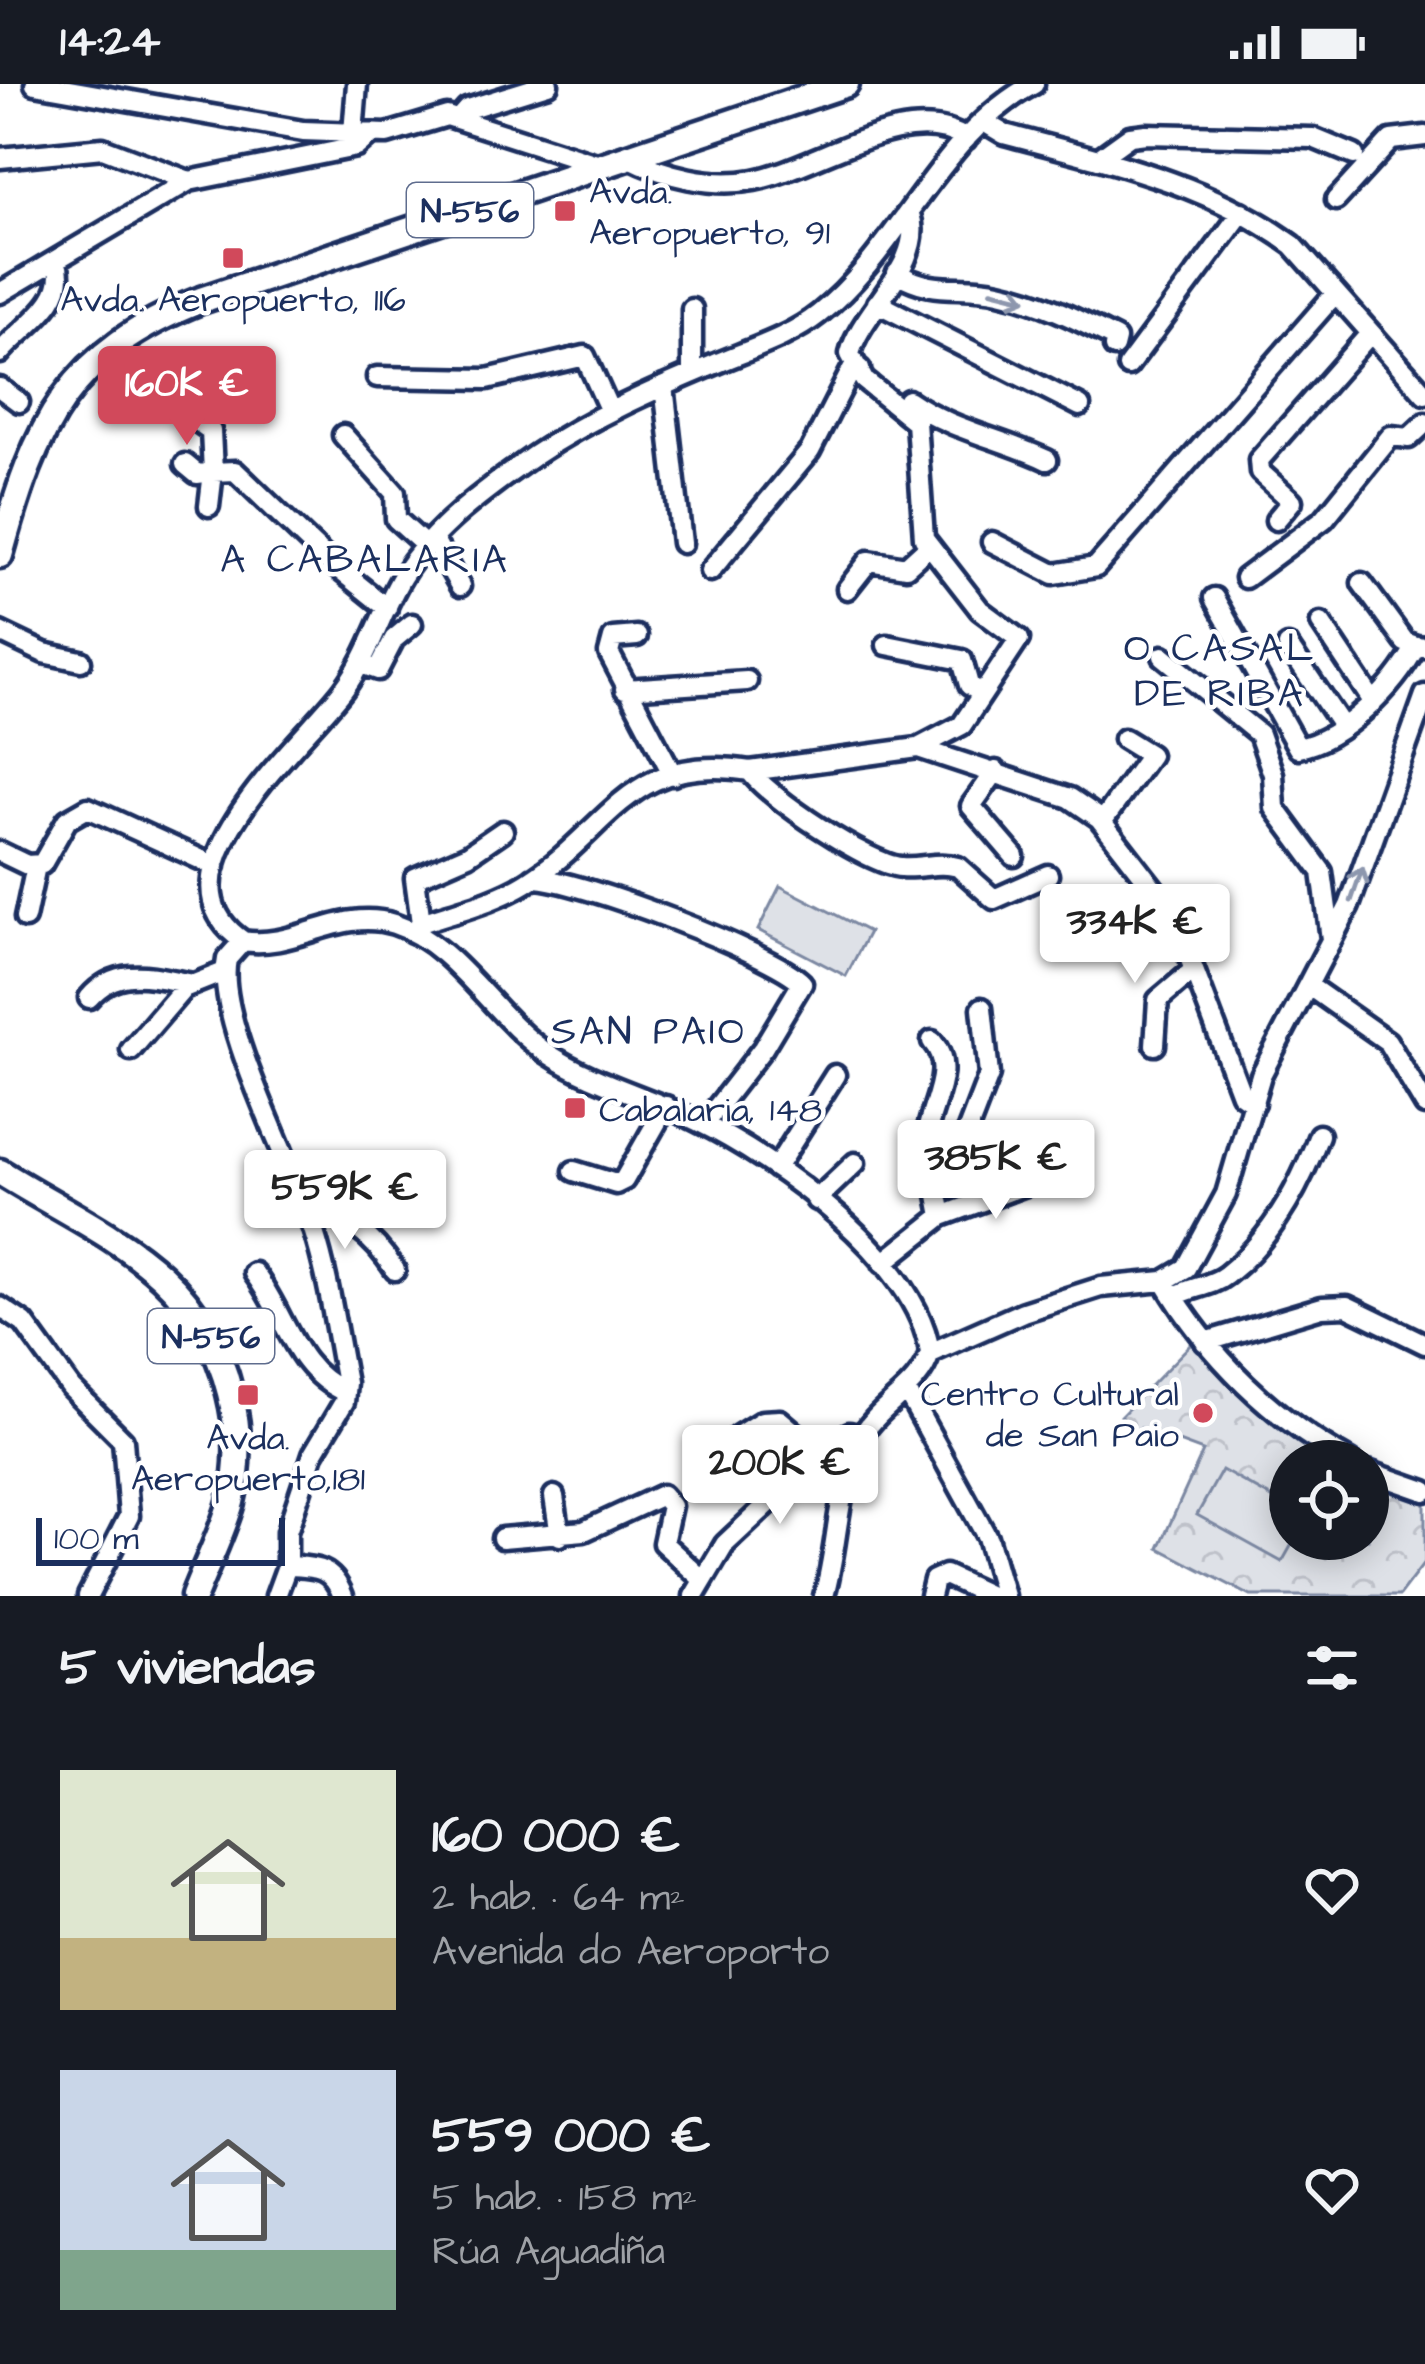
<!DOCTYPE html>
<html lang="es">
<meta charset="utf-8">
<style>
:root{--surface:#171b24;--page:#242831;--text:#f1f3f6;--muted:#9ea1a6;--accent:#d1495b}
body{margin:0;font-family:"Architects Daughter",sans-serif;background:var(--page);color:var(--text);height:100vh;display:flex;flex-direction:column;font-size:45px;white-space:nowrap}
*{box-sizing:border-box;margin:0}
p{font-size:39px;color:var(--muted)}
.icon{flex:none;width:66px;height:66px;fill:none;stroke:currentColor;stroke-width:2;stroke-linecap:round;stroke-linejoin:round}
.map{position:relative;height:1512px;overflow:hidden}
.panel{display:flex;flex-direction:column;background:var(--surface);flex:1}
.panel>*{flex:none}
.buttons{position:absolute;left:1269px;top:1356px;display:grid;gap:24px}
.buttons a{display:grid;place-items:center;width:120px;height:120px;border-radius:50%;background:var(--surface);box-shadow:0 6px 30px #0003;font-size:60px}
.scale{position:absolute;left:36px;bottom:30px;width:249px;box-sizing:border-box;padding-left:12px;border:6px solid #1b2f5e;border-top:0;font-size:33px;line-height:42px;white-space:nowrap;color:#1b2f5e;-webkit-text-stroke:9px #fff;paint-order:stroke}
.price{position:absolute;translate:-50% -102px;padding:0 27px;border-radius:12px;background:#fff;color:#222;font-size:39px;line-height:78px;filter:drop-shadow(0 3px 6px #0008)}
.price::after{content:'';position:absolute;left:50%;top:72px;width:36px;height:27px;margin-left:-18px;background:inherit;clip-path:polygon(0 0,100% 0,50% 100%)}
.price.on{background:var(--accent);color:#fff}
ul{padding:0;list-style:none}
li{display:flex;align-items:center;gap:36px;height:300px;padding:0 60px}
li span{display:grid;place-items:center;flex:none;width:336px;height:240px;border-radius:0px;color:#555}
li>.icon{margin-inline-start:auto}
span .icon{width:144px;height:144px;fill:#fffc;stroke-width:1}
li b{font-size:51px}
h2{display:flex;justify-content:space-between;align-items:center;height:144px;padding:0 60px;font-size:51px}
.status{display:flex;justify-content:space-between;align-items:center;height:84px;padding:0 60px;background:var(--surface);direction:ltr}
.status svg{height:33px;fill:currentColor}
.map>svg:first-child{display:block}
.park{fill:url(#park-crowns);stroke:#7c88a2;stroke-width:3}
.garden{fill:#dee1e7;stroke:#7c88a2;stroke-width:3}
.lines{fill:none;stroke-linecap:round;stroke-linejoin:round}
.minor-casing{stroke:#1b2f5e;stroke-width:27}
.major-casing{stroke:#1b2f5e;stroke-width:33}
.minor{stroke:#fff;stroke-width:18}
.major{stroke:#fff;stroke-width:24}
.oneway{stroke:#8d97ae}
.poi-dot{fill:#d1495b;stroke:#fff;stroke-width:4.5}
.labels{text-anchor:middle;stroke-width:9;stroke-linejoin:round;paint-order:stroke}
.shield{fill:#fff;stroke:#5f6d8e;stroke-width:3}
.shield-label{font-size:33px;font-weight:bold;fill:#1b2f5e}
.poi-label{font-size:36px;fill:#1b2f5e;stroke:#fff;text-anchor:start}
.neighbourhood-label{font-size:39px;letter-spacing:3px;fill:#1b2f5e;stroke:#fff}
</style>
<div class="status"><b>14:24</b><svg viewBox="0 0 49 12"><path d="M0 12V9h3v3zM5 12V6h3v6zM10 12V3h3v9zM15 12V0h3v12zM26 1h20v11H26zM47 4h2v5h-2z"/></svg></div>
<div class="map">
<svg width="1425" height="1512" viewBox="0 0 1425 1512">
<defs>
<pattern id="park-crowns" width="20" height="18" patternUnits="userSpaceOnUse" patternTransform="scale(3)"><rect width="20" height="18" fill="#dee1e7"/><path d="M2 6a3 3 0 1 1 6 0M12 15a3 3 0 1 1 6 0" fill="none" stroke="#bec1c9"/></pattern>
</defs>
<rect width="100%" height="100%" fill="#fff"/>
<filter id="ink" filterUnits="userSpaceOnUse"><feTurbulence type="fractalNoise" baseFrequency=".00833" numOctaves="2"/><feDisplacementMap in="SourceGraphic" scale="24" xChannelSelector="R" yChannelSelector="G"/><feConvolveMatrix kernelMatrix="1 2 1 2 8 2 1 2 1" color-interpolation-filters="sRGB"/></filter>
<g filter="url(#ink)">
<path class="park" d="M1192,1259C1230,1307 1277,1346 1330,1377H1290V1455H1368V1397L1425,1418V1478L1399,1512H1251L1159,1464L1203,1367L1141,1344L1135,1350L1121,1332Z"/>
<path class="garden" d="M780,802L869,848L846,892L758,846Z
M1222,1386L1290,1424V1455H1295L1282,1478L1197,1431Z"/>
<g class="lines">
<defs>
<path id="minor" d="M35,0L303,47L387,50L447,32L603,82
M459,34L467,25L548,0
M984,38L1004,50C1105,77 1207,98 1293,161L1425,310
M353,49L357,0
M628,73C665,92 712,104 754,96C814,85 907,16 966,55
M0,74L103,64L189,97
M1098,75L1130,52L1146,50L1313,54L1354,71
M1336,116L1391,56L1425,52
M910,130C926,179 861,226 850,270L864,296L916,338L924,454L980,526L1019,555L962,641L918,664
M897,189C936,212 958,199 999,208C1041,217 1078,236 1116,255L1114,263
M0,209L189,97L356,63L371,50
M877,219L1080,322
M0,269C20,244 72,217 56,177
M102,269L211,347L213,388L235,387L330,478L387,524
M1128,282L1242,128
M692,290V225
M377,293L487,295L585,272L609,325
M664,302L682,459
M0,304L19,318
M908,316C951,346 1000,354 1047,376
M343,351L395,409L396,435L426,462
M185,380L197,390L213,388L209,422
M1276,436L1292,417L1260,388L1259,376L1368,252
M433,455L460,502
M992,458L1054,490L1096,483L1333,212
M710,487L810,367L854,281L860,285
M1245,494L1324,435L1391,352L1409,354L1425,339
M1362,499L1405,558L1416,562
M847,505L869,477L906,483L929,462
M1214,514L1298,664C1344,655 1395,602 1416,562L1425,563
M1321,539L1372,616
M0,548L44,569L81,577
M637,552L613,554L609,569L673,691
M887,561L962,576L969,601L982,610
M1288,562L1342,642
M1163,572L1259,650L1273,690L1275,724L1322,788L1331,855
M361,580L378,586L394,555L412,540
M625,605L747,597
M750,687C767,713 870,781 901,783C921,785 938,777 958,783L994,815L1048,791
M996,687L971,722L1014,772
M1102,738L1150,671L1124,655
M0,768L27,781L42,780L67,736L88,724L215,782
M533,794C575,794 773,869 802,899L763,964L704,1040
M25,834L36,782
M421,839L415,794L468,771L503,747
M412,848L421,839C456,827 495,818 526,799C610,747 628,667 750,687L918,664L1070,714L1099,734L1172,828L1241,1010L1254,1019
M243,857L227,875C214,936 294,1083 313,1145C329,1194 336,1248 346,1299L344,1318L313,1370L287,1448V1482L276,1512
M1309,902L1387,957L1425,1021
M89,914C118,880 153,893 192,900
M932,957C966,996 904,1045 934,1090
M1155,961L1158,916L1191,888
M131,966L184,904L224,888
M776,1084L835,991
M574,1087L616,1100L624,1096L666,1022
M816,1116L855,1079
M307,1126C349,1131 373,1153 395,1186
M942,1132L934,1090L960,1066L989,991L982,924
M883,1179L942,1132L1031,1099L1032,1066
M254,1189C286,1231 294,1286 345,1308
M1164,1197C1209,1273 1273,1335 1350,1377
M1174,1213C1190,1203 1211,1203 1226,1191C1270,1157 1300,1102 1319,1051
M0,1223L24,1239L71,1304L123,1356L129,1432L88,1512
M1205,1258L1322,1223L1347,1222L1425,1260
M930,1269C918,1176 776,1075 697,1037C649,1013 592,999 547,969C494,934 456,860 394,840C340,823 294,866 243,857C145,791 303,660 344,605C370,570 380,530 402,493C432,444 489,403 535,371C592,333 651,307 713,281C748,266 789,254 819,230C901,165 940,49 1034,0
M906,1306L987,1453L1004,1512
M738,1352L762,1337L780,1336L820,1370
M1368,1387L1425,1407
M554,1412L560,1452
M502,1454L584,1447L662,1411L671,1422L663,1459L702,1495
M287,1482C316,1483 332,1483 343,1512
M694,1512L725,1460L832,1360L849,1349L862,1352
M824,1512C839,1460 836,1405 860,1356C877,1321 919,1307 930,1269L1023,1228L1101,1203L1164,1197L1186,1184L1226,1110L1261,991L1349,822L1425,611
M930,1512L934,1496L945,1491L990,1512"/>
<path id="major" d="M0,471C36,340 68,268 201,216L846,0
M0,1088C99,1150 199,1183 230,1309C239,1344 240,1382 231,1418C222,1450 206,1481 194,1512"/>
</defs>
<use href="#minor" class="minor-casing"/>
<use href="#major" class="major-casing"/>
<use href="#minor" class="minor"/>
<use href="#major" class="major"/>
</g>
<defs><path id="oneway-shaft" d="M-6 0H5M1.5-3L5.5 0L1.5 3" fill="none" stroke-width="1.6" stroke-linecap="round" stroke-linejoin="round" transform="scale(3)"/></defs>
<g class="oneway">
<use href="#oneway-shaft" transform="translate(1009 211) rotate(14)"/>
<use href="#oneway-shaft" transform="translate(1357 800) rotate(-71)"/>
</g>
</g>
<g class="poi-dot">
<rect x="553" y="115" width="24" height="24" rx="6"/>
<rect x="221" y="162" width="24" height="24" rx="6"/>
<rect x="563" y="1012" width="24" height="24" rx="6"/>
<rect x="236" y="1299" width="24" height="24" rx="6"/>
<circle cx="1203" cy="1329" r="12"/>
</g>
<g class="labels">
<g class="shield">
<rect x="407" y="99" width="126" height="54" rx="9"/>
<rect x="148" y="1225" width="126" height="54" rx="9"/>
</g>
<g class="shield-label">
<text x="470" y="138">N-556</text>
<text x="211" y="1264">N-556</text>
</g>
<g class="poi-label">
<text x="589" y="119">Avda.<tspan x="589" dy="41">Aeropuerto, 91</tspan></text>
<text x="233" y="227" text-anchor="middle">Avda. Aeropuerto, 116</text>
<text x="599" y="1037">Cabalaria, 148</text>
<text x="1179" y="1321" text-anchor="end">Centro Cultural<tspan x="1179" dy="41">de San Paio</tspan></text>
<text x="248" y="1365" text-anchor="middle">Avda.<tspan x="248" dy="41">Aeropuerto,181</tspan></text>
</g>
<g class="neighbourhood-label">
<text x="365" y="488">A CABALARIA</text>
<text x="1220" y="577">O CASAL<tspan x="1220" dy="45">DE RIBA</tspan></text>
<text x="649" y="960">SAN PAIO</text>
</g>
</g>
</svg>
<div class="buttons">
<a><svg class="icon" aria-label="locate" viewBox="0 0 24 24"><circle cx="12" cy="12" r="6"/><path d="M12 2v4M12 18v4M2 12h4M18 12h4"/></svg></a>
</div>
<div class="scale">100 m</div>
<b class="price on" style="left:187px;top:364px">160K €</b>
<b class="price" style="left:1135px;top:902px">334K €</b>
<b class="price" style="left:996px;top:1138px">385K €</b>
<b class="price" style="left:345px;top:1168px">559K €</b>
<b class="price" style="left:780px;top:1443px">200K €</b>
</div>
<section class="panel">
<h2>5 viviendas<svg class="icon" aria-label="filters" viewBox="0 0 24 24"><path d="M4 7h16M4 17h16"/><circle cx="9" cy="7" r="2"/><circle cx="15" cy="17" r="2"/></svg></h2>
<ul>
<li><span style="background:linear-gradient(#dfe7d0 70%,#c2b280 0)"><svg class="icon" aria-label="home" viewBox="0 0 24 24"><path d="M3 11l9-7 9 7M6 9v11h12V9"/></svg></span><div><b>160 000 €</b><p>2 hab. · 64 m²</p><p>Avenida do Aeroporto</p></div><svg class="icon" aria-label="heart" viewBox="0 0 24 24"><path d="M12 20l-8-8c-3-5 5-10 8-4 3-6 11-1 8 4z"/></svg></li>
<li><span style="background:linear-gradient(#c9d6e8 75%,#7fa58c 0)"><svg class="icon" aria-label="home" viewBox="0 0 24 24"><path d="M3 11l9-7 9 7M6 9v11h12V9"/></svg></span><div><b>559 000 €</b><p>5 hab. · 158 m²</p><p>Rúa Aguadiña</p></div><svg class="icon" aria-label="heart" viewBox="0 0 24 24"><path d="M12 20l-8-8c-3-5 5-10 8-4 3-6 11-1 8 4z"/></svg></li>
</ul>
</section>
